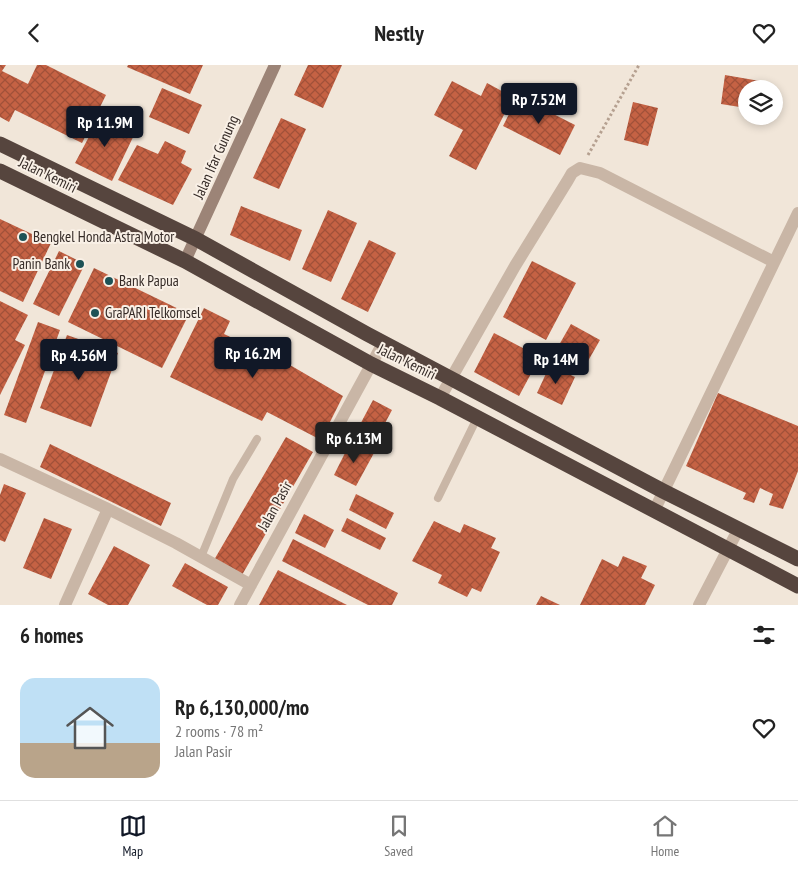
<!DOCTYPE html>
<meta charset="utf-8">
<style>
:root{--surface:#fff;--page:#f2f2f2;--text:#222;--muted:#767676;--line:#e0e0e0;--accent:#111827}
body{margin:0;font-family:"PT Sans Narrow",sans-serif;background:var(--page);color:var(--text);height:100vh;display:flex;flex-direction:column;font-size:19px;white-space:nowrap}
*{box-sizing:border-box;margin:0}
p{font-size:16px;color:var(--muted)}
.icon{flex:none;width:28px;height:28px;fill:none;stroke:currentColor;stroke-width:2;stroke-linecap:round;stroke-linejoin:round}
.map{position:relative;height:540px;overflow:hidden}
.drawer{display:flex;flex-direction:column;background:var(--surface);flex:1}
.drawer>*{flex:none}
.tools{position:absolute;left:738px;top:15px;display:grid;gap:10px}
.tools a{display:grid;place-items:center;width:45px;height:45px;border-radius:50%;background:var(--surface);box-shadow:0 2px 8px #0003;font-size:25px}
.price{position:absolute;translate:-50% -42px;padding:0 11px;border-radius:5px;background:var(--accent);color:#fff;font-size:16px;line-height:32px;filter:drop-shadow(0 1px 2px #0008)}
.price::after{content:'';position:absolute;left:50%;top:30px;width:15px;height:11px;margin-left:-8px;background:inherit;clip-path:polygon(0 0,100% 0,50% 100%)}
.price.current{background:#222;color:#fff}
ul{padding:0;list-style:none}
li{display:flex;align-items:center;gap:15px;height:125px;padding:0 20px}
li+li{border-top:1px solid var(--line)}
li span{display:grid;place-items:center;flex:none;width:140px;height:100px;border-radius:15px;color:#555}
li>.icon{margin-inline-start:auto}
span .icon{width:60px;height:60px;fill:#fffc;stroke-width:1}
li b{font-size:21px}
h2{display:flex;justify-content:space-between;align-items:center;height:60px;padding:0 20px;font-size:21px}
header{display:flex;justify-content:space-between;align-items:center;height:65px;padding:0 20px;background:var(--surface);font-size:22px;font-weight:600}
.menu{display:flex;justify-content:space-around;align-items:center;height:70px;border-top:1px solid var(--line);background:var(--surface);font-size:14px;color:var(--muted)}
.menu a{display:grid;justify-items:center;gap:2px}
.menu .current{color:var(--accent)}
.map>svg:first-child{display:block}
.building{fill:url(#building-cross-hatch)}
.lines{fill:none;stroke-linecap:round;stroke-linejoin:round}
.path{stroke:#b5a090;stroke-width:3;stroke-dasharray:2.5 2.5;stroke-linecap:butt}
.lane{stroke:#c9b6a6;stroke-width:8}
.street{stroke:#c9b6a6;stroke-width:12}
.secondary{stroke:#9c8477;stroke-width:12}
.highway{stroke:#56453e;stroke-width:15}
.poi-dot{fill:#1d5256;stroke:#f9f0e6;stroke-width:2}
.labels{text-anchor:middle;stroke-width:4;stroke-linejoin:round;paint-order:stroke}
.street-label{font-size:15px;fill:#352b27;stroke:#f9f0e6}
.poi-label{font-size:15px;fill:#352b27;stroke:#f9f0e6;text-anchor:start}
</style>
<header><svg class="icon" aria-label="back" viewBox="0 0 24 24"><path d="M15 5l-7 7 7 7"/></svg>Nestly<svg class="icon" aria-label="heart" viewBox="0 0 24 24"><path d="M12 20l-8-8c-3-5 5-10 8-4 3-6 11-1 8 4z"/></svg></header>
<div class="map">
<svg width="798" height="540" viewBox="0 0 798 540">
<defs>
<pattern id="building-cross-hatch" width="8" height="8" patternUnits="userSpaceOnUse" patternTransform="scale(1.25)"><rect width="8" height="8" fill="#c56244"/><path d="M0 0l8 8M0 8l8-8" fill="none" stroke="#a15139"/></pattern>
</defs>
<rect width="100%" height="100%" fill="#f1e6d9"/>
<path class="building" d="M0,0H6L2,6L28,19L37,0H46L106,30L82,78L15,45L9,57L0,52Z
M128,0H203L190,29L127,2Z
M308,0H342L323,43L294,30Z
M725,10L766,17L765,24H746V43L721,39Z
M452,16L481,31L487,18L513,32L476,105L449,91L463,65L434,50Z
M162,23L202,40L189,69L149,52Z
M518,31L575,60L560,90L503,61Z
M633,37L658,43L648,81L624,75Z
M100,51L135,68L112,116L75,98Z
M281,53L306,64L279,124L253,113Z
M165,76L186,86L181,98L192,104L173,140L118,115L137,80L158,89Z
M241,141L302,165L290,196L230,170Z
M328,145L357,158L331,217L302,204Z
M0,154L51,178L23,237L0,226Z
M369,175L396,188L368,247L341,234Z
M59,186L85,199L59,251L33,239Z
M532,196L576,218L546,275L503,252Z
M94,203L189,249L162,303L68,257Z
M0,236L28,250L15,275L25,280L0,330Z
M204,243L230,256L224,269L290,300L343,331L321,375L267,347L262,356L170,312Z
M38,257L60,265L26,358L4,350Z
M571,259L600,275L588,296L559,280Z
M494,268L540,292L519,331L474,307Z
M67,270L118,288L91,362L40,343Z
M550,300L575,312L562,340L537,328Z
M718,328L798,361V406L783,444L769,440L773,429L760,423L754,438L743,434L746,428L686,401Z
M373,335L392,345L374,379L355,369Z
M286,372L313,387L242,510L214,495Z
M351,376L374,388L356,421L334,410Z
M50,379L171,438L161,461L40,402Z
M4,419L26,428L5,477L0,475V430Z
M356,429L394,448L386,464L349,445Z
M304,449L334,465L325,483L295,468Z
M44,453L72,464L51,514L23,503Z
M347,453L386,473L380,485L341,466Z
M434,456L460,468L464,459L496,473L491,483L500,487L481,527L472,523L467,532L438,518L442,510L412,496Z
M293,474L398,528L392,540H368L282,496Z
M114,481L150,500L128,540H108L88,529Z
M623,491L647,501L641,513L655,520L645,540H580L602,494L618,502Z
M185,498L228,522L218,540H207L172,521Z
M278,505L347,540H259Z
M541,531L560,540H536Z"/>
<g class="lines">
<path class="path" d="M588,90L639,0"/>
<path class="lane" d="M438,433L477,353
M201,492L233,414L257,374"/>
<path class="street" d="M440,333L515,201L568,115L572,108L580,103L600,108L774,197
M0,394L108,444L176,478L251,520
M654,446L798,148
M65,540L108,444
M240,540L383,278
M699,540L739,463"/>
<path class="secondary" d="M185,196L275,0"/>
<path class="highway" d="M0,79L196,174L367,269L663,426L798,494
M0,106L185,196L371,299L440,333L798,521"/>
</g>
<g class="poi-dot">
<circle cx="23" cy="172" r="5"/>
<circle cx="80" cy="199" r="5"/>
<circle cx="109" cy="216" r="5"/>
<circle cx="95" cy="248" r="5"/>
</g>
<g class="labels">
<g class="street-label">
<text transform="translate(216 92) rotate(-66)" y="5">Jalan Ifar Gunung</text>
<text transform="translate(48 110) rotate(26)" y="5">Jalan Kemiri</text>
<text transform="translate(407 297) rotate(26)" y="5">Jalan Kemiri</text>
<text transform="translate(275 441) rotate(-61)" y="5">Jalan Pasir</text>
</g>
<g class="poi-label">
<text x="33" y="177">Bengkel Honda Astra Motor</text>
<text x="70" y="204" text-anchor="end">Panin Bank</text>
<text x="119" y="221">Bank Papua</text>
<text x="105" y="253">GraPARI Telkomsel</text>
</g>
</g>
</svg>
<div class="tools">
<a><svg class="icon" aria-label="layers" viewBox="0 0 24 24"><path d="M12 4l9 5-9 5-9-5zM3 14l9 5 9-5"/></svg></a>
</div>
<b class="price" style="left:539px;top:60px">Rp 7.52M</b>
<b class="price" style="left:105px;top:83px">Rp 11.9M</b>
<b class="price" style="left:253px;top:314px">Rp 16.2M</b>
<b class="price" style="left:79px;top:316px">Rp 4.56M</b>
<b class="price" style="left:556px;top:320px">Rp 14M</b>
<b class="price current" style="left:354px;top:399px">Rp 6.13M</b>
</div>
<section class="drawer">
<h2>6 homes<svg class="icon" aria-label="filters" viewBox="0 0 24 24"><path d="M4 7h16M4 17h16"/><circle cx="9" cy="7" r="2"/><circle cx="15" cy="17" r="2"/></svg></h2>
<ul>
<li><span style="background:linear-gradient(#bfe0f5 65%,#b9a48a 0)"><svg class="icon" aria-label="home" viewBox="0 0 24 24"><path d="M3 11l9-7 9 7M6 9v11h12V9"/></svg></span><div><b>Rp 6,130,000/mo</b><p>2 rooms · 78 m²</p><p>Jalan Pasir</p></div><svg class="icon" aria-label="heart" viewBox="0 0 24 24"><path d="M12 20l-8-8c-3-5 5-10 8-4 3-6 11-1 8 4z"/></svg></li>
</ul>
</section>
<nav class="menu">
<a class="current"><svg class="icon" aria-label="map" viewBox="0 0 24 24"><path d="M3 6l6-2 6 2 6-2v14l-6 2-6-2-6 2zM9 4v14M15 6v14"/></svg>Map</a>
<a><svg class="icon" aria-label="saved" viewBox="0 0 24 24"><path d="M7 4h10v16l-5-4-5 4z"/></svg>Saved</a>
<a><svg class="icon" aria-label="home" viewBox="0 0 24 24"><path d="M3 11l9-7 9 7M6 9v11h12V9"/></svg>Home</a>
</nav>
